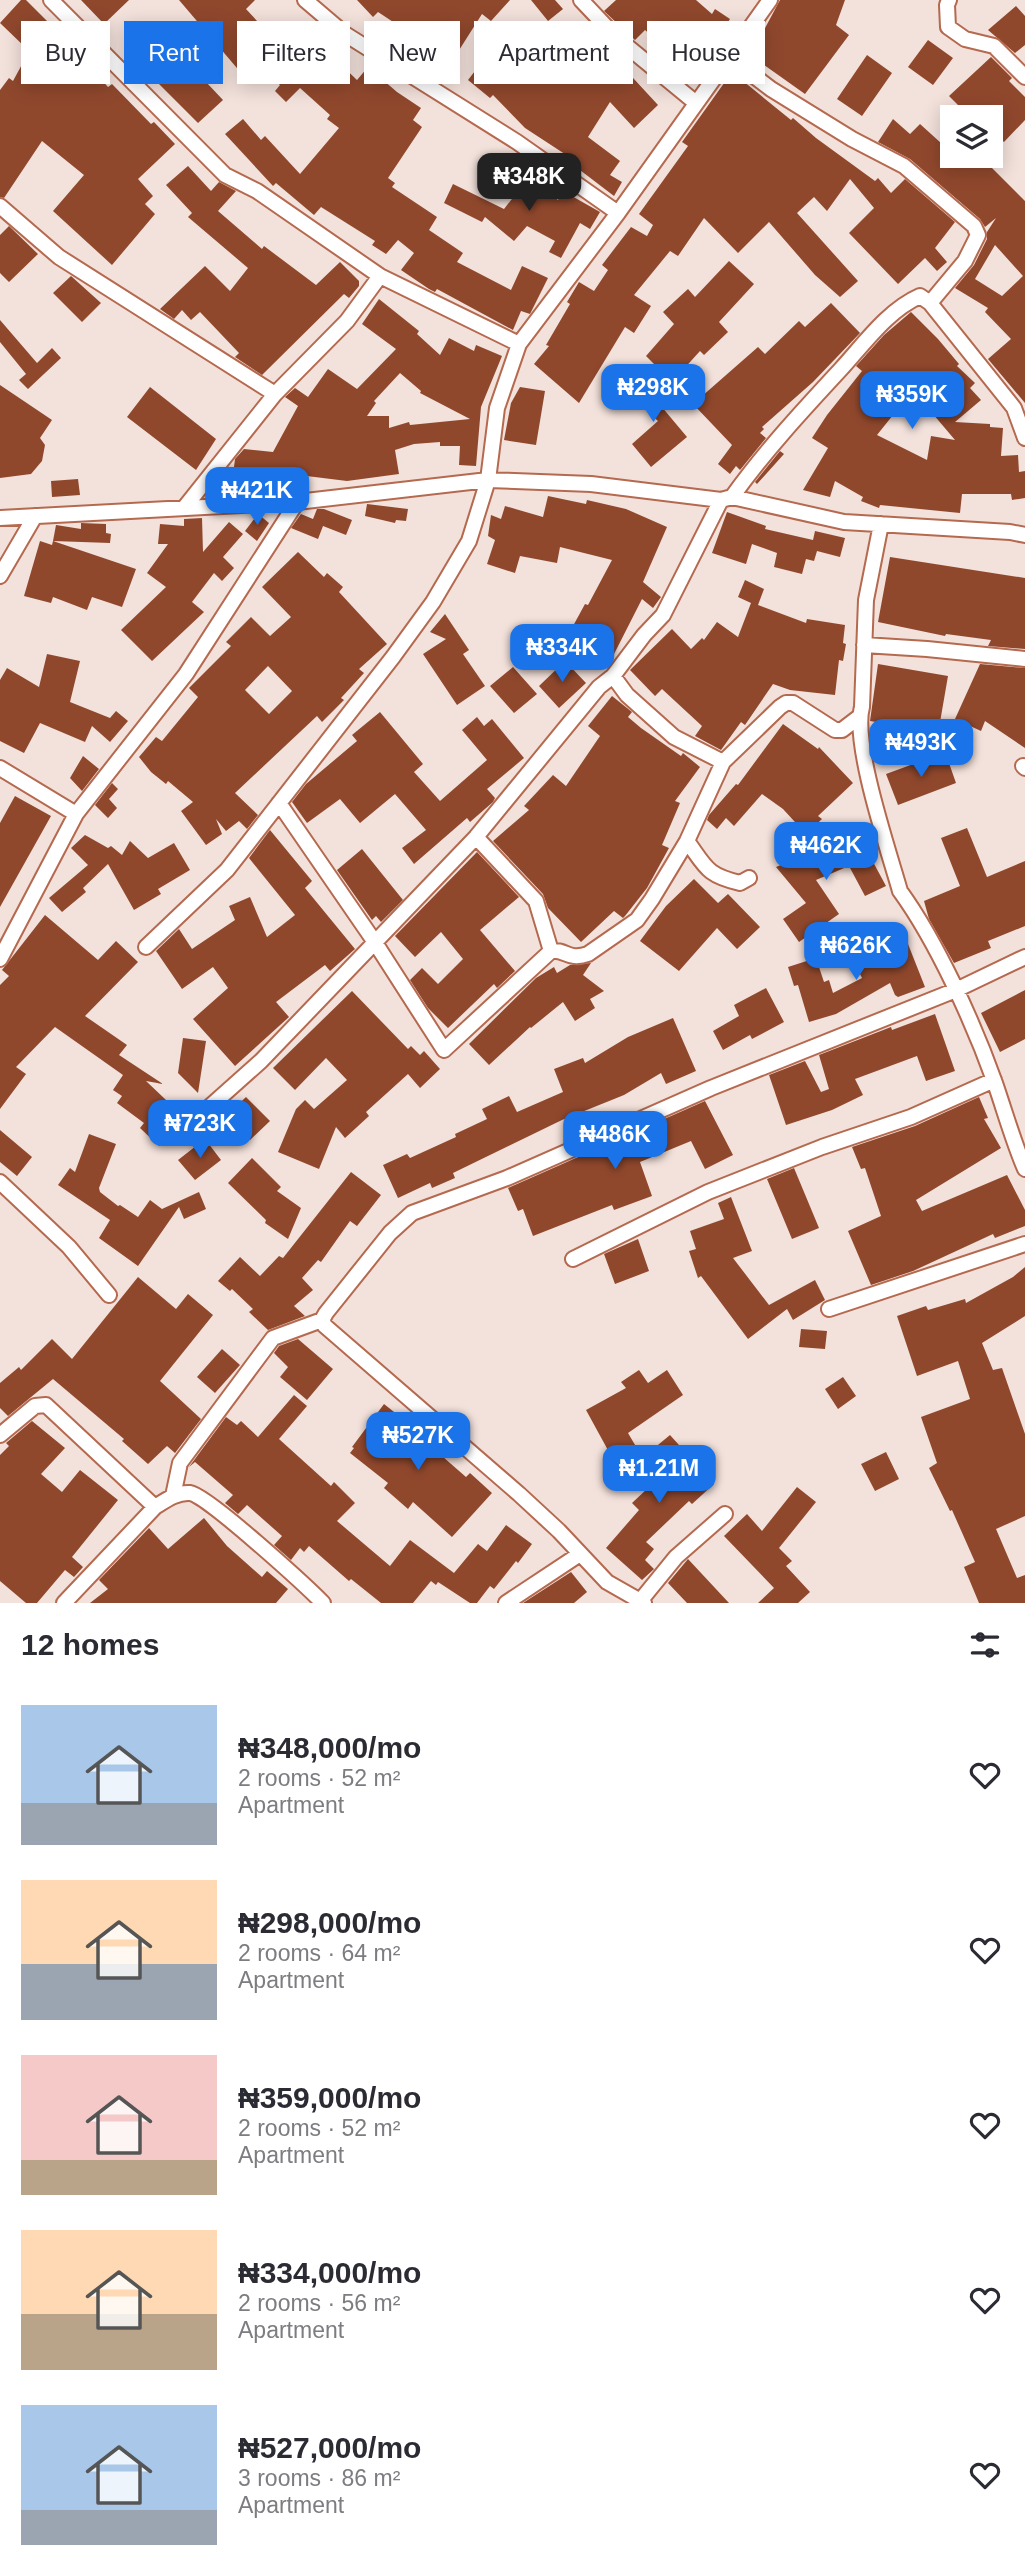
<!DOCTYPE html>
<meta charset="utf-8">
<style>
:root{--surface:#fff;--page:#f7f7f7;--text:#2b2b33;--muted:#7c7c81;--accent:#1a73e8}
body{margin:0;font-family:Helvetica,sans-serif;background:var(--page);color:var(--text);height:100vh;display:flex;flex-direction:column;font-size:26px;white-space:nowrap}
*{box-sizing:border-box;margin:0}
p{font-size:23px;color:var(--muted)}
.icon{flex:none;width:38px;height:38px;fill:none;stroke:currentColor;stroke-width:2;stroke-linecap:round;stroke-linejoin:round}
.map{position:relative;height:1603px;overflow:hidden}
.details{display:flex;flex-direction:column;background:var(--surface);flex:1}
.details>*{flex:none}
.top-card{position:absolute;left:21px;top:21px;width:984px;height:63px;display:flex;gap:14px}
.tools{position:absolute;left:940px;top:105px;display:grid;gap:14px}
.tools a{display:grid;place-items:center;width:63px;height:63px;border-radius:0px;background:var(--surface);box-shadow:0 4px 18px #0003;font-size:35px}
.price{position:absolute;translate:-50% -60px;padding:0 16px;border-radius:14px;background:var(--accent);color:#fff;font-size:23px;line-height:46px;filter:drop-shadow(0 2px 4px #0008)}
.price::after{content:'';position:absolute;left:50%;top:42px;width:21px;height:16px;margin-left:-10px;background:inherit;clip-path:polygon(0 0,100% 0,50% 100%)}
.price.selected{background:#222;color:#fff}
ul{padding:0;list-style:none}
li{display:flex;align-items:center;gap:21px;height:175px;padding:0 21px}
li span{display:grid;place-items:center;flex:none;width:196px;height:140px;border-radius:0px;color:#555}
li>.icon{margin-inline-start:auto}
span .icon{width:84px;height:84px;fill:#fffc;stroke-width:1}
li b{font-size:30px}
h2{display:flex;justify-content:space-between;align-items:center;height:84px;padding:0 21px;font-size:30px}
.chip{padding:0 24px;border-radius:0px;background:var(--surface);box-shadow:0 4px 18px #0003;font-size:24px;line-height:63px}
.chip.selected{background:var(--accent);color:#fff}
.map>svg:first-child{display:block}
.building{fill:#90482d;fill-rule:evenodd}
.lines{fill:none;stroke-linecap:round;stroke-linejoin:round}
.street-casing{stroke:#b5694e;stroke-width:18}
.street{stroke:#fff;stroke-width:14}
</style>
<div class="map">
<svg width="1025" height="1603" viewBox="0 0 1025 1603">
<rect width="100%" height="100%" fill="#f3e1db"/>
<path class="building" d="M21,0H26L50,24L26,48L0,23Z
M81,0H129L104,24Z
M179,0H255L246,9L282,48L302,27L357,80L368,67L397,92L421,108L413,120L422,127L388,178L395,183L392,187L437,217L429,230L463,253L457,262L511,290L522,266L548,278L530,314L521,311L513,330L437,289L435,292L429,289L401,270L414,253L398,240L386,254L372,245L375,241L321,207L314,215L276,183L273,186L225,134L243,119L261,140L265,136L300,174L339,128L327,119L330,115L300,88L286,102L275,91L280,85L255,61L242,74Z
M357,0H510L491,21L482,14L449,66L418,46L422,41L378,12L373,17Z
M531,0H555L563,9L548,21Z
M616,0H696L712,14L715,9L730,19L720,34L708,25L698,38L710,48L688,83L674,72L681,61L645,30L635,40L604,11Z
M780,0H845L836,25L849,35L805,94L746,52L764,30Z
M1016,6L1025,16V45L1015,53L988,30Z
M548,24L602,61L610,53L658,105L634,128L610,102L588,137L620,161L610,175L622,182L614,196L572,164L574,160L525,128L493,95L490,98L468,80L502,36L527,55Z
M146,31L162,49L172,37L195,57L189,64L223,100L198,123L124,49Z
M928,40L953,58L933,85L908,67Z
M78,53L108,87L112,84L151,124L154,122L175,144L138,179L153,196L145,204L155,214L112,265L53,211L84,175L42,141L4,198L0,197V90L9,78L13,81L26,57L56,72Z
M867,55L892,73L862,116L837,99Z
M991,57L1012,78L1009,81L1025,97V120L1004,142L990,130V117H970L949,96Z
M732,72L791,120L793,118L816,138L875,181L878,178L891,193L905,179L955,222L935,248L947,262L937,271L925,258L898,284L849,233L874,208L850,179L827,211L814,197L797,213L858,281L840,297L815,275L769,222L738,253L704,218L678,256L670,251L634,295L651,306L634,333L625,327L579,403L534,364L549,346L546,345L570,304L567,302L579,282L594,291L608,270L602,265L631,227L647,236L653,225L639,214L688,146L682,142Z
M893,119L910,134L920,124L952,153V156H980L1025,201V403L988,359L1011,339L985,312L988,308L955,288L974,265L987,239V232L996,218L985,227L980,219L910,159L878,142ZM995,245L1023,276L1002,296L975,279Z
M188,166L211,191L219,182L236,191L218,211L262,249L264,246L316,285L340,262L359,281V286L349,298L344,294L262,375L235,357L239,353L200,312L191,320L182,310L174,319L160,309L205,266L230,291L248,268L188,217L192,213L166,185Z
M529,177L558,200L563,191L600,212L590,229L580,223L561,258L549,252L555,241L527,226L514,241L485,217L482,222L444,203L453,184L504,209Z
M9,226L38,254L9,282L0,273V235Z
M729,261L754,284L719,322L728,332L704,355L700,351L672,382L646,356L674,324L663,312L688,289L695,297Z
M71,276L101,303L82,322L53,293Z
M379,299L419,331L417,334L440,355L449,338L474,351L476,345L502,356L481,407L476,466L459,465L460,446H440V442L414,444L395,450L399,474L347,481L234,467L235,459L244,449L273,452L298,406L285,397L295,388L308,397L328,369L357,389L396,349L362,324ZM400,373L421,391L420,393L470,419L410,425L409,422L389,428V416H367L376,403L374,401Z
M831,303L860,333L813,382L762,427L764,429L760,433L766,438L740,470L736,466L730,474L718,464L732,445L693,404L758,347L765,354L799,321L805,327Z
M911,312L938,339L959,364L957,366L975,383L970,388L981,400L955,422L990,424V427L1003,428L1001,456L1018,455L1019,472L1025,471V498L1012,500L1011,494H962L960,513L880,505L879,508L861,501L863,497L835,481L830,497L803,490L828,448L812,438L827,415L862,371L856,366L884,335ZM916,394L955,440L931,436L927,460L877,435L909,395L911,398Z
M0,320L37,363L52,348L61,358L28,389L19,380L26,374L0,342Z
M629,375H635L687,437L651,467L632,444L658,421L619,386Z
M0,385L52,420L40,438L45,445L42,461L31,474L0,478Z
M150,387L216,439L196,470L127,417Z
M520,387L545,391L536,445L504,440L511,403Z
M780,451L784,454L757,484L755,482Z
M78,479L80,495L52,497L51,481Z
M548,496L586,504L587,500L626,509L667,527L643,582L661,597L653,608L642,599L612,658L586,645L591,636L573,626L585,604L588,605L612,560L560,547L557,563L520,556L515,573L487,564L495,540L488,536L491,515L501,519L505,506L543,517Z
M367,504L408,509L406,521L396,520L395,523L365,516Z
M317,509H324L352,520L346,535L323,526L318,539L291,528L301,514L313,519Z
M727,512L766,526L765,529L813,540L815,531L845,538L840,557L817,551L814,561L806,559L802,574L774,567L777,553L752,544L746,564L712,553Z
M258,514L269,523L257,541L245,531Z
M202,518L203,552L229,522L243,534L223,557L234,568L222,581L214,573L192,602L204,612L152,661L121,630L166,587L147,573L168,544H158L160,524L184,526V519Z
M81,523L106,524V533L111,534L110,543L53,541L56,525L81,529Z
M40,541L52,545L53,541L136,569L122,607L92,597L87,610L53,597L51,603L24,596Z
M298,552L324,577L327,573L343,587L339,592L387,644L359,669L364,673L341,698L344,700L322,722L317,716L235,793L258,815L247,829L239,821L226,831L216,819L222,834L206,845L181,811L193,802L168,781L166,784L151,772L139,757L156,737L162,741L198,697L189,688L231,646L226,642L251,617L270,636L291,617L262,587ZM268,666L292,691L269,714L245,690Z
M890,557L1025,578V649L988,646L991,640L946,634L945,636L878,622Z
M745,580L764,589L758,605L806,623L807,619L845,625L843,643L846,644L843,661L839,660L835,695L790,690L773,684L745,725L741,722L721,750L695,736L702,726L662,689L655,696L630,670L672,629L691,649L702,638L704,640L717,622L738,637L751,603L738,597Z
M445,614L469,650L463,654L485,686L457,705L423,654L446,639L430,632Z
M47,654L80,661L70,702L110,718L116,711L128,721L110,742L92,726L85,742L40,723L24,753L0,741V680L7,668L39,687Z
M565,661L586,683L559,708L539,686Z
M878,664L948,676L939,728L900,722V726L870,721Z
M980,664L1025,668V748L985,721L981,731L955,719Z
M513,667L537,694L514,713L490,686Z
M612,696L632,712L628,717L641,728L681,756L683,753L700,767L675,801L680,803L662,845L669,848L647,888L625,916L623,918L614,911L581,942L548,908L543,894L493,841L529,810L524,806L553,775L566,786L600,736L588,726Z
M380,712L423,764L414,772L440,801L487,760L462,730L477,717L484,726L492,719L524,758L487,789L495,798L493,802L470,822L467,818L414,864L402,848L426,830L395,794L360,823L340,799L307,823L292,802L306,784L357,741L352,735Z
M783,724L818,749L819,747L853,783L818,816L822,819L806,834L783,809L762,794L734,826L726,818L717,829L707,820L709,815L736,784L738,785Z
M943,746L956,783L898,805L886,774L927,759L936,761Z
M83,756L99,769L82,791L70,778Z
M112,783L118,789L109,799L117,808L108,818L95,805Z
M15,796L51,816L0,907V823Z
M967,828L987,877L1025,861V926L988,941L991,948L954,963L929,919L924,901L960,886L941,838Z
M270,830L312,881L305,888L355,949L330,971L325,965L276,1002L289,1017L235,1066L193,1019L228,988L213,967L182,989L156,951L179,929L192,949L235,920L229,906L250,897L267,937L295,915L249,858Z
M858,833L870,862L872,860L886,886L865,896L849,866L816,880L839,914L799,942L783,919L806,903L776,867Z
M85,835L108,848L111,846L122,855L130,841L148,858L174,843L190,870L158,889L161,894L134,910L108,864L83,888L86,892L62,912L49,898L88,865L71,848Z
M362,849L403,900L381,922L376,916L372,920L337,870Z
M477,852L519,897L480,930L515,971L497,988L494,984L448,1028L428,1008L410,980L422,968L438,984L463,959L441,932L415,957L395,936Z
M694,879L718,903L728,894L760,927L737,949L717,928L679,971L640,941L666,906Z
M45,915L98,960L116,941L138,962L85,1016L127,1045L119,1055L163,1084L146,1081L185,1118L159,1146L140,1128L144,1123L117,1103L122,1096L113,1090L123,1075L55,1027L16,1067L26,1074L0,1109V985L9,976L2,970Z
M908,944L925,987L898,997L895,995L890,983L836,1014L809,1022L798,985L794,986L788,967L816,958L824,982L829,980L833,993L862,978L852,958L868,950L872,958Z
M591,963L583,975L604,991L590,999L595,1008L575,1021L563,1002L531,1028L530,1027L489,1065L469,1044L536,978L554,967L557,973L570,965Z
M766,988L784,1022L752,1039L750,1035L723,1050L713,1031L739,1016L734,1005Z
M1025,990V1039L1000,1052L981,1013Z
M352,991L408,1049L411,1046L420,1055L424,1051L440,1069L420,1088L408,1074L366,1112L369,1116L345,1138L336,1127L319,1169L278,1152L296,1109L305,1100L314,1109L347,1080L326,1058L295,1090L273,1068Z
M935,1014L955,1071L926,1081L917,1056L855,1079L863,1095L832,1110L786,1125L769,1075L805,1061L821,1092L829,1089L819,1055L891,1027L892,1030Z
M673,1018L696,1071L666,1084L661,1073L624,1095L562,1120L453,1173L455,1178L432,1188L430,1183L398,1198L383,1165L407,1154L410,1158L456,1137L455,1134L487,1119L482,1109L509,1096L517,1112L563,1092L554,1069L583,1058L585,1063L628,1037Z
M183,1038L206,1041L198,1093L178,1073Z
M246,1097L270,1121L250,1140L238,1134L223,1119Z
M979,1097L988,1118L984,1119L1001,1148L916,1200L922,1211L1007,1175L1025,1210V1226L995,1238L993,1234L913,1271L871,1285L848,1231L881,1216L865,1168L861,1169L852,1147L915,1126Z
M705,1101L733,1155L705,1169L691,1141L640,1162L652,1196L614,1210L612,1205L533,1236L523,1209L518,1211L508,1188Z
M0,1130L32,1157L17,1176L0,1162Z
M89,1134L116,1144L99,1188L100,1192L118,1206L120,1205L138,1217L150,1200L162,1209L199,1192L206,1209L184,1219L179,1207L138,1266L99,1238L110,1220L58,1185L70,1168L75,1172Z
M205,1139L221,1160L195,1180L178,1160Z
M252,1158L281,1187L277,1191L301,1208L288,1239L265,1223L266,1220L228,1183Z
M794,1168L819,1228L792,1239L767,1179Z
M351,1172L381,1195L357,1226L350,1221L321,1262L318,1260L302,1278L313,1290L294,1306L305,1316L268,1330L249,1312L253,1309L232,1289L230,1291L218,1281L240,1257L260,1276L279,1256L283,1258Z
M731,1197L752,1251L733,1258L769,1305L815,1280L825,1300L793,1320L787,1309L748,1339L701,1276L698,1278L689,1251L696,1249L690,1231L724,1219L718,1203Z
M638,1239L649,1271L615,1284L604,1254Z
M1025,1267V1316L982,1343L993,1370L1002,1368L1025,1434V1516L996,1529L1017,1578L1025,1575V1603H979L964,1567L975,1562L952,1510L950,1511L929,1468L937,1463L921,1417L970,1399L958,1361L917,1376L897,1316L926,1306L928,1310L965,1299L966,1303L1013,1277Z
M138,1277L176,1309L188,1294L213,1315L160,1381L201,1419L175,1453L167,1446L148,1464L122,1441L124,1439L53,1379L8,1416L0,1408V1383L19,1367L21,1370L52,1339L72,1359Z
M801,1329L827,1331L825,1349L799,1347Z
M298,1339L333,1369L307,1400L280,1377L288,1367L274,1353L279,1346Z
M222,1349L240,1365L215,1393L197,1377Z
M639,1370L648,1383L667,1370L683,1395L628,1433L638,1450L615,1463L586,1410L626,1388L621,1382Z
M843,1377L856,1396L838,1409L825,1389Z
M294,1395L307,1406L279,1439L331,1486L334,1482L355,1503L337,1521L390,1566L410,1540L454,1573L478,1544L487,1551L506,1525L532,1544L518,1563L516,1561L494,1589L490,1586L477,1603H470L438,1582L436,1585L431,1581L413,1603H381L351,1579L349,1581L309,1546L304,1552L300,1548L291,1560L274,1545L282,1536L247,1505L238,1514L225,1503L233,1495L195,1462L189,1467L226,1417L237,1425L241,1421L258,1437Z
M384,1404L413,1427L411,1429L466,1477L470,1473L492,1493L452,1537L413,1502L408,1509L384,1488L388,1483L350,1453L354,1448L352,1447Z
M32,1421L65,1448L41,1474L62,1492L80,1470L118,1500L72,1557L83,1567L74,1577L65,1570L37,1603H26L0,1581V1455L9,1446L6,1443Z
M670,1435L714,1484L692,1504L689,1501L646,1542L654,1549L645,1560L654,1569L642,1580L606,1548L639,1510L632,1503L664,1473L647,1454Z
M886,1452L899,1479L875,1491L861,1464Z
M797,1487L816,1502L779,1548L792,1561L786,1566L810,1592L798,1603H758L774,1588L724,1536L747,1514L762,1531Z
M204,1518L227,1546L262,1577L267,1571L288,1589L276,1603H90L108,1589L99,1580L149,1528L168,1549Z
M688,1559L729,1603H687L668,1583Z
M571,1572L587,1592L574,1603H523Z"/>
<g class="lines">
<defs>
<path id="street" d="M51,0L225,175L257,191L380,276L519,344
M305,0L345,34L517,142L618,213
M581,0L617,38L696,103
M949,0L947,5L948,27L965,39L994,46L1025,77
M729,57L771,89L852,139L904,166L974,226L978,235L965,261L930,303
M0,206L59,257L275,394
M732,497C765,451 803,410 841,369C864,344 888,310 920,296L930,303L1014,408L1025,438
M184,508L275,394L347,321L380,276
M0,518L297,502L488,480L591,484L721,500L732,497L844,522L1010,532L1025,535
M881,524L866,600L862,707C852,743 889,852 900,891C937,942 974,1024 995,1083C1005,1112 1013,1141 1025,1169
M0,576L35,516
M864,645L927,649L1025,659
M613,676L627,695L674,737L723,762
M1023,766L1025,768
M0,768L76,814
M279,803L374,941L444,1050L551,951C566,949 568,961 588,954L637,920L652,899L687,841L723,762L780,707L786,703H793L835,730H842L859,717
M476,837L536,901L551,951
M687,841C706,867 706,875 740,883L749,878
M146,947L227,870L393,657L433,602L469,541L488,480L497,408L519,344L618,213L770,0
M0,959L76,814L186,674L297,502
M196,1119L261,1061L476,837L599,687L613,676L644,635L663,615L721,500
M0,1182L69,1247L109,1295
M573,1259L708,1192L822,1147L911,1117L994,1080
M829,1309L1025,1244
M0,1435L35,1406L46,1405L155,1507
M173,1496L180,1463L273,1338L322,1320
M641,1600L676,1557L725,1514
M64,1603L155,1507C166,1500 177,1492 190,1493C207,1495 306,1586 323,1603
M506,1603L580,1554
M644,1603L607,1582L559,1531L519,1494L325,1326L322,1320L326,1313L390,1233L412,1213L507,1178L711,1088L956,990L1025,957"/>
</defs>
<use href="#street" class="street-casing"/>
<use href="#street" class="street"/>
</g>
</svg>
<div class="tools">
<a><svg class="icon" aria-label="layers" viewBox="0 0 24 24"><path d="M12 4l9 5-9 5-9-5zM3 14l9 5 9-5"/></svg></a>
</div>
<b class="price selected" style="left:529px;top:213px">₦348K</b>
<b class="price" style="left:653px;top:424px">₦298K</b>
<b class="price" style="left:912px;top:431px">₦359K</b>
<b class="price" style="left:257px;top:527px">₦421K</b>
<b class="price" style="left:562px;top:684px">₦334K</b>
<b class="price" style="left:921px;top:779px">₦493K</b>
<b class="price" style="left:826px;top:882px">₦462K</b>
<b class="price" style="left:856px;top:982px">₦626K</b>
<b class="price" style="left:200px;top:1160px">₦723K</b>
<b class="price" style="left:615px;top:1171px">₦486K</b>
<b class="price" style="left:418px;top:1472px">₦527K</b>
<b class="price" style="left:659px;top:1505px">₦1.21M</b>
<div class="top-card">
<a class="chip">Buy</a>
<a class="chip selected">Rent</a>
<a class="chip">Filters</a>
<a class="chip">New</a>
<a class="chip">Apartment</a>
<a class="chip">House</a>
</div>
</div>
<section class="details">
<h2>12 homes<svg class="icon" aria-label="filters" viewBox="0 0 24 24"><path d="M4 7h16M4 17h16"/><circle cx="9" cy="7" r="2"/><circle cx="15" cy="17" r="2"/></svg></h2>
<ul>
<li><span style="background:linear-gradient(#a9c7e8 70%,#9aa5b1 0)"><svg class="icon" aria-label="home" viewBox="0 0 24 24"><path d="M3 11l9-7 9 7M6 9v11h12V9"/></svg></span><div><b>₦348,000/mo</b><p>2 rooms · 52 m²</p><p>Apartment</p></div><svg class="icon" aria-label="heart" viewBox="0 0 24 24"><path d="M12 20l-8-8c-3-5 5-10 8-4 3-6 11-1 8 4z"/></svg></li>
<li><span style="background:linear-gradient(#ffd9b3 60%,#9aa5b1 0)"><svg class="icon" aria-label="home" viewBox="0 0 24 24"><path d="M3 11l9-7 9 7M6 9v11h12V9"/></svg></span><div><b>₦298,000/mo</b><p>2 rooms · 64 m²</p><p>Apartment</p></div><svg class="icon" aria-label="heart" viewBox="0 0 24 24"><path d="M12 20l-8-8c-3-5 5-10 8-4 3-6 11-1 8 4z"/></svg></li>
<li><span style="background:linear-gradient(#f6c9c9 75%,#b9a48a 0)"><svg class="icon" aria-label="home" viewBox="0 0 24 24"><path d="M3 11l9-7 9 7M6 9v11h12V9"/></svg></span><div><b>₦359,000/mo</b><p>2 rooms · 52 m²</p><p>Apartment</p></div><svg class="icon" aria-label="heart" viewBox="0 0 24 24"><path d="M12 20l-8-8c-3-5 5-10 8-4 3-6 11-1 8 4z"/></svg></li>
<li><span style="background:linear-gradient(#ffd9b3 60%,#b9a48a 0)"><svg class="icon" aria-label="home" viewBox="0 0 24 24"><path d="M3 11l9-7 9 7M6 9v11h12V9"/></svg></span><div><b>₦334,000/mo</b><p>2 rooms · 56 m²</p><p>Apartment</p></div><svg class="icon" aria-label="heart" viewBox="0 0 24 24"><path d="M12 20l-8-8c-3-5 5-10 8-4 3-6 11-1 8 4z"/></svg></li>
<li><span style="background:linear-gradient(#a9c7e8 75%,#9aa5b1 0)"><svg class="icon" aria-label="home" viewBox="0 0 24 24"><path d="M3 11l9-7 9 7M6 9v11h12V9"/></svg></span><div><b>₦527,000/mo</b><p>3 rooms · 86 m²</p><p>Apartment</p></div><svg class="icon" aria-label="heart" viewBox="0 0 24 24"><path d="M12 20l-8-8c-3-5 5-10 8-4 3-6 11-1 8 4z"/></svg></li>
</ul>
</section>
